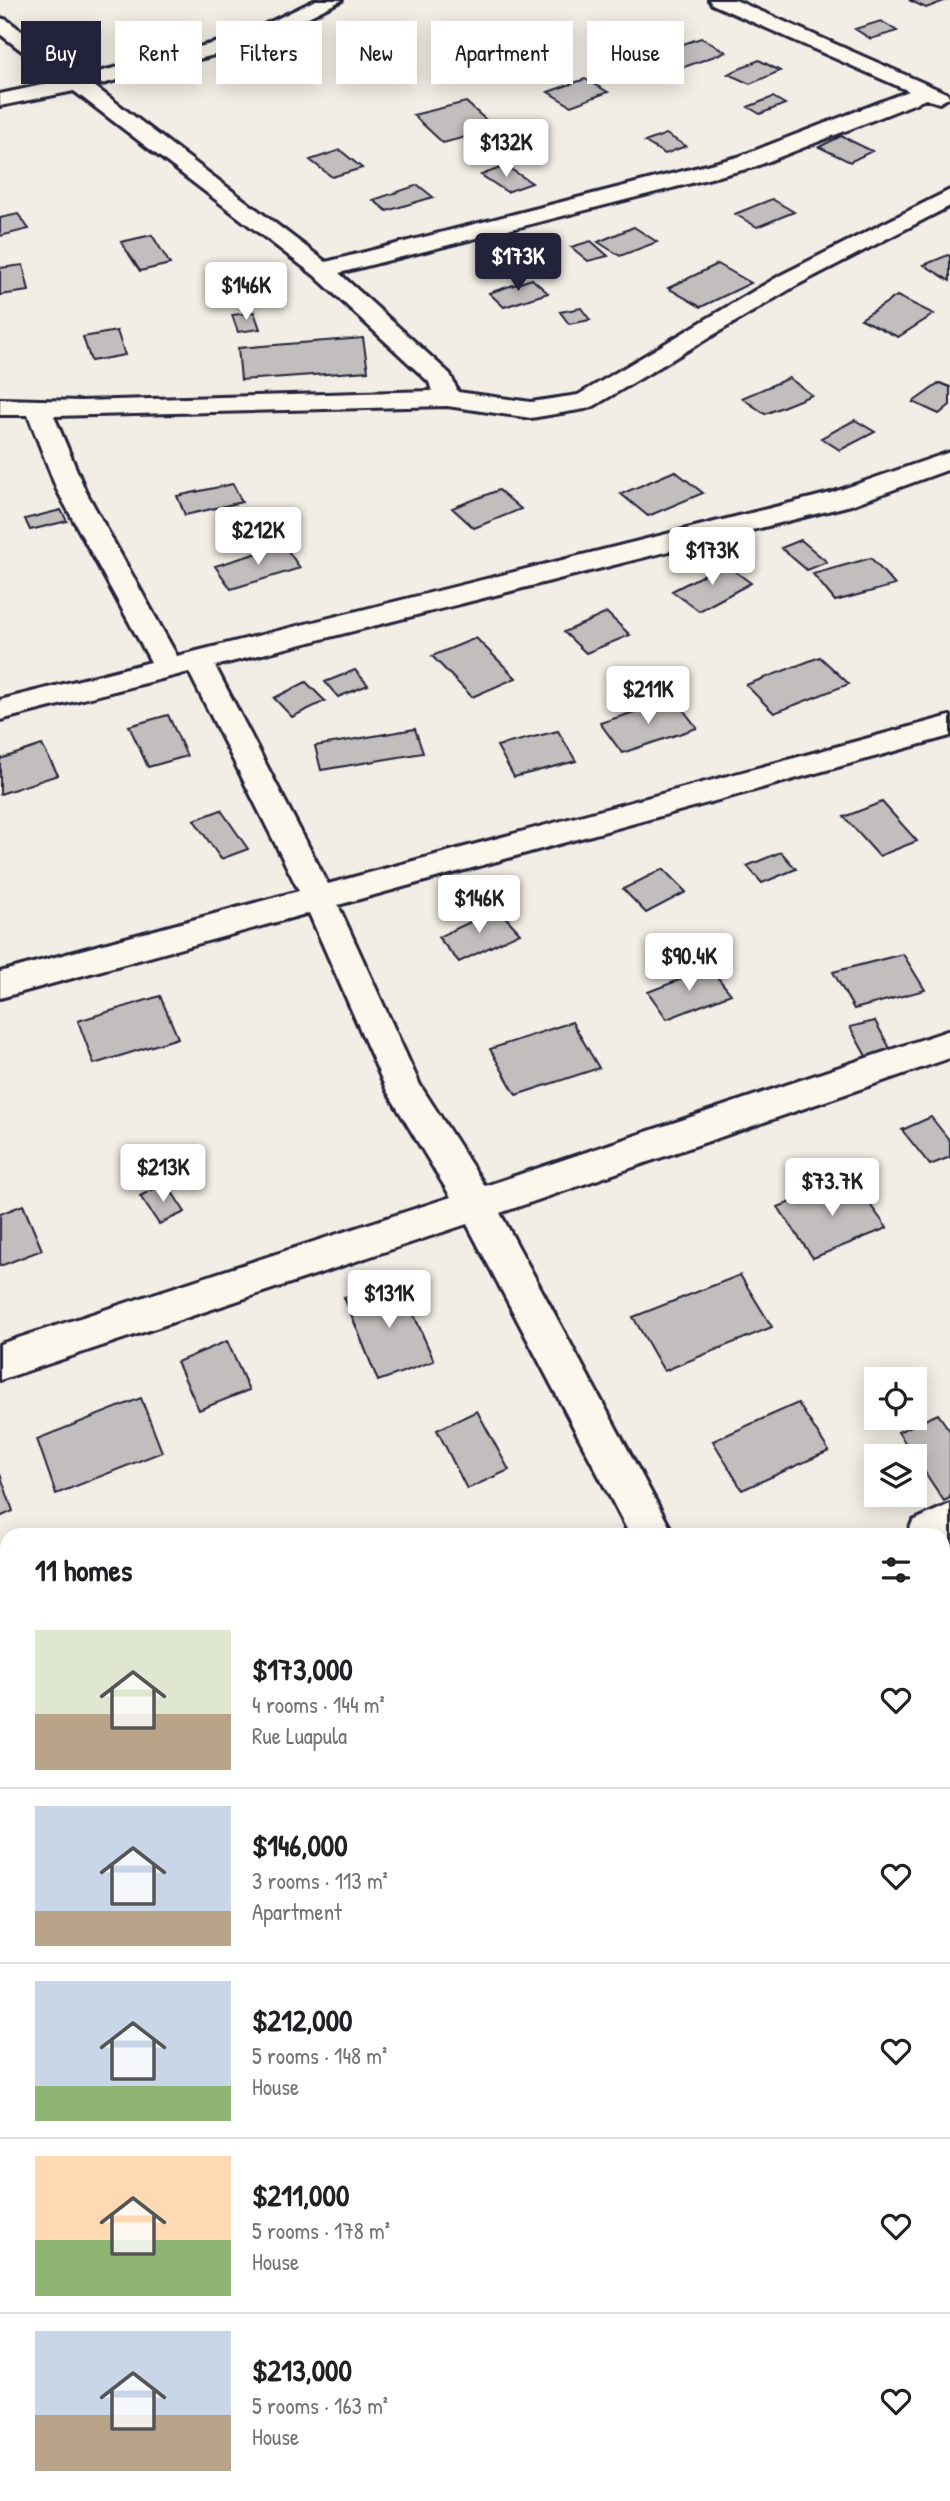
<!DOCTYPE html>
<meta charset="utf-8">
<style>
:root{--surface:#fff;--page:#f2f2f2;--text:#202124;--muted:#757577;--line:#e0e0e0;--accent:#22223b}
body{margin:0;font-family:"Patrick Hand",sans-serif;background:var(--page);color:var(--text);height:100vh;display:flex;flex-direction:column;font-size:26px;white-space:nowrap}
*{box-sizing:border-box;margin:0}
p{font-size:23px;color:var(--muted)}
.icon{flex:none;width:38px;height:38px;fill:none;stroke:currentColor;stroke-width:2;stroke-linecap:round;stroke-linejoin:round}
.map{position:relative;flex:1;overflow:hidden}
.panel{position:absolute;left:0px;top:1528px;width:950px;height:975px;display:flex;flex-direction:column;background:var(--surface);border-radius:21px 21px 0 0;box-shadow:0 4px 18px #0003}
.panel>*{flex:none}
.banner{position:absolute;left:21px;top:21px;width:908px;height:63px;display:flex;gap:14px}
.tools{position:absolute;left:864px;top:1367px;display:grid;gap:14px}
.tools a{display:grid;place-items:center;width:63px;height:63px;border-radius:0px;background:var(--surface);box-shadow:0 4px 18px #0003;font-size:35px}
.price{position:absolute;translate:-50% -60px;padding:0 16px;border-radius:7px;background:#fff;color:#222;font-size:23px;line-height:46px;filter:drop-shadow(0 2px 4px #0008)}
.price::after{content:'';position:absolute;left:50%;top:42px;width:21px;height:16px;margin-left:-10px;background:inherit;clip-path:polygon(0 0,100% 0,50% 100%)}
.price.current{background:var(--accent);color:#fff}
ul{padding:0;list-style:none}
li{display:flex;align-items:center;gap:21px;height:175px;padding:0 35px}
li+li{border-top:2px solid var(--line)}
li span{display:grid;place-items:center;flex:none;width:196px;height:140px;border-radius:0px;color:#555}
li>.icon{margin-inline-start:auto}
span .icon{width:84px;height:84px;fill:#fffc;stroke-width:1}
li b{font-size:30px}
h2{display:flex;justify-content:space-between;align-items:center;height:84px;padding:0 35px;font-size:30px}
.chip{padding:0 24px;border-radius:0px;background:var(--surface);box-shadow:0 4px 18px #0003;font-size:24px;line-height:63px}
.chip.current{background:var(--accent);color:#fff}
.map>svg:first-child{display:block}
.building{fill:#c2bebe;stroke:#22223b;stroke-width:2}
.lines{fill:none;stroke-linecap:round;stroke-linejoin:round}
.street-casing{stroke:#22223b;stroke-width:6}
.highway-casing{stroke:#22223b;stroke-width:6}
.street{fill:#fbf7ec;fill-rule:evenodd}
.highway{fill:#fbf7ec;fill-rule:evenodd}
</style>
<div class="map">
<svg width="950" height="2501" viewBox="0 0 950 2501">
<rect width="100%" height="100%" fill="#f2eee5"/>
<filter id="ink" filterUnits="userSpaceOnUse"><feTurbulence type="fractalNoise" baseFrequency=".0143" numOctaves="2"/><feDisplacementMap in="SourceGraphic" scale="14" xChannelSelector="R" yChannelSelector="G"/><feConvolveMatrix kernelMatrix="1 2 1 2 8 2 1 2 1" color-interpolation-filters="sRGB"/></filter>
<g filter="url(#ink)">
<path class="building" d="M909,0H947L926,8Z
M881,21L897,31L871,39L855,29Z
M701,38L726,52L676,70L650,55Z
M759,60L780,71L750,84L728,74Z
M585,79L608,92L571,106L548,92Z
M773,97L785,104L760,114L748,107Z
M466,102L496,129L443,143L413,115Z
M508,130L516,138L487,145L478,137Z
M666,134L686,146L665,154L645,142Z
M841,136L872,151L850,162L819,147Z
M340,150L362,168L332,177L310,160Z
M506,166L532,183L507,192L481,175Z
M418,185L433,197L387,211L373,200Z
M772,199L794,212L757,227L735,214Z
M18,214L29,229L0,236V218Z
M634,227L657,242L620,256L598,242Z
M152,235L170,264L140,271L121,242Z
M591,241L608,256L588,261L571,247Z
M948,255L950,256V281L924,265Z
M718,264L751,283L701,307L668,288Z
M23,265L29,291L0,295V268Z
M532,279L548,293L504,307L489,293Z
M897,296L934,314L898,337L861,319Z
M581,308L590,320L569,324L560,312Z
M254,312L260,329L238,332L232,315Z
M117,331L125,355L91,361L83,337Z
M363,338L368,371L241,380L238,348Z
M789,378L812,395L765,414L742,398Z
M940,383L950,387V405L939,414L913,402Z
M855,420L875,432L840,450L821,438Z
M675,471L703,493L648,516L621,494Z
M233,484L242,502L185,515L177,496Z
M499,490L521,509L474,528L452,508Z
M61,510L67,521L30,530L25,519Z
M801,540L827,562L807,570L781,548Z
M284,545L300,568L231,589L215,566Z
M871,558L895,585L835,601L813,574Z
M725,564L751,583L699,611L672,591Z
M607,613L630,635L586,653L564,632Z
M476,638L516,678L472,697L432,656Z
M820,657L849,684L774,713L746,685Z
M355,670L368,685L338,697L325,682Z
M306,682L325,701L292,717L274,698Z
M675,699L697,728L622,753L600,723Z
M168,715L187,756L148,767L129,726Z
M415,729L423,753L321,770L315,746Z
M558,731L576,761L514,777L497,746Z
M42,745L58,775L0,794V759Z
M882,802L917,841L879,856L844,817Z
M221,810L248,849L221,859L194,820Z
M781,852L796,869L762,883L747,866Z
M663,869L686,892L646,913L623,889Z
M498,909L520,933L459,962L438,937Z
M903,954L925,990L854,1009L833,972Z
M710,968L731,994L667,1019L648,992Z
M160,996L178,1038L94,1064L78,1021Z
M875,1021L892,1052L867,1058L850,1027Z
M572,1022L599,1068L516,1095L490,1049Z
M931,1117L950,1141V1157L930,1165L902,1130Z
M851,1178L887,1228L813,1258L778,1207Z
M166,1183L185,1212L159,1224L140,1196Z
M23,1205L42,1250L0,1266V1214Z
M740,1275L772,1327L664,1371L633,1317Z
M398,1278L434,1361L378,1381L344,1297Z
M227,1341L249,1390L199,1410L177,1362Z
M141,1398L162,1452L56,1494L37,1439Z
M798,1403L829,1451L742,1490L713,1441Z
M477,1411L509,1470L467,1489L437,1430Z
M938,1414L950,1431V1498L944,1501L898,1432Z
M0,1474L13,1511L0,1517Z
M7,1935V1980L0,1984V1938Z
M512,2496H640L641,2501H499Z"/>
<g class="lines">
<defs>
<path id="street" d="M316,0H342L253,45L94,86L326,262L738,157L909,91L712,4L709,0H735L946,93L950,97L939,103L926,99L754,167L339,273L450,374L458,392L531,402L578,395L781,275L950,190V206L797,285L594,406L585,409L531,418L447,406L54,416L85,490L177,656L831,493L950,452V469L851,505L215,666L328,884L950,716V736L338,905L420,1085L485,1186L950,1030V1058L500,1213L674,1535H630L467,1224L0,1380V1344L451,1197L387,1091L309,913L0,998V972L299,891L189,672L0,720V700L151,662L57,490L28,415H0V399L81,401L432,391L429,382L314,275L74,91L0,106V94L61,81L0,34V18L7,20L82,76L239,37Z
M950,1504V1546L943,1549V1535H907L913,1521Z"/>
<path id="highway" d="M950,1879V1927L943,1930V1882Z
M7,2291V2345L0,2348V2294Z"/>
</defs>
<use href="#street" class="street-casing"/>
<use href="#highway" class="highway-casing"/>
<use href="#street" class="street"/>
<use href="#highway" class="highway"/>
</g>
</g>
</svg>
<div class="tools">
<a><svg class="icon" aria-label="locate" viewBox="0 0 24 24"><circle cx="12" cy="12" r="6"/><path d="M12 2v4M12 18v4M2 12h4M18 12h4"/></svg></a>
<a><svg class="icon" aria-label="layers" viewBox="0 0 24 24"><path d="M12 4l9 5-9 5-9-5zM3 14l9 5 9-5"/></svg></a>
</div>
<b class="price" style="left:506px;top:179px">$132K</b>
<b class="price current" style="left:518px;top:293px">$173K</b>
<b class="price" style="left:246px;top:322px">$146K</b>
<b class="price" style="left:258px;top:567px">$212K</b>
<b class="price" style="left:712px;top:587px">$173K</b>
<b class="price" style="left:648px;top:726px">$211K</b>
<b class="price" style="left:479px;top:935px">$146K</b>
<b class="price" style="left:689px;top:993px">$90.4K</b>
<b class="price" style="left:163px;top:1204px">$213K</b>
<b class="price" style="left:832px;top:1218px">$73.7K</b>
<b class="price" style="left:389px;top:1330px">$131K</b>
<div class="banner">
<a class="chip current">Buy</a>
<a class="chip">Rent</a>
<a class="chip">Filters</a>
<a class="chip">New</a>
<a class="chip">Apartment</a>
<a class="chip">House</a>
</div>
<section class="panel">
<h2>11 homes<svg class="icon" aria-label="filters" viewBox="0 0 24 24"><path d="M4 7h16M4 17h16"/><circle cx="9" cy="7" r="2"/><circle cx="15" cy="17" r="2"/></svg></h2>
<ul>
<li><span style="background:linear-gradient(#dfe7d0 60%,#b9a48a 0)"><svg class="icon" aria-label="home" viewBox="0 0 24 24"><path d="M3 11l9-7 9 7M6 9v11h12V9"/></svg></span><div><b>$173,000</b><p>4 rooms · 144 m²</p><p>Rue Luapula</p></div><svg class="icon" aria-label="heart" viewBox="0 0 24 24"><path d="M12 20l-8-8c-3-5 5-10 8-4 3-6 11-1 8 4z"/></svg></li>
<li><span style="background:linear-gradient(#c9d6e8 75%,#b9a48a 0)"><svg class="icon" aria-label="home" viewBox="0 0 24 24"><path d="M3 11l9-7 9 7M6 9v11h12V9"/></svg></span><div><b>$146,000</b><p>3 rooms · 113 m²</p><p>Apartment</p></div><svg class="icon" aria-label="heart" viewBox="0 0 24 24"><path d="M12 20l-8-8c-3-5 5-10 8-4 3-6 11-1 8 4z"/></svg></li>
<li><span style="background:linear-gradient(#c9d6e8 75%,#8fb573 0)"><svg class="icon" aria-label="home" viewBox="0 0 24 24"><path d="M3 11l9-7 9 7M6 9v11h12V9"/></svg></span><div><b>$212,000</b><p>5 rooms · 148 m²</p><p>House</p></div><svg class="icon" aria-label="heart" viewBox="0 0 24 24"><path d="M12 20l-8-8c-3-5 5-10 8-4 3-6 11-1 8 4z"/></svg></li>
<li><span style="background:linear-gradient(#ffd9b3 60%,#8fb573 0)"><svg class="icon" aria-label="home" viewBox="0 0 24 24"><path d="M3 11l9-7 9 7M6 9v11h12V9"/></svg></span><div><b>$211,000</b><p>5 rooms · 178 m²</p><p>House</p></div><svg class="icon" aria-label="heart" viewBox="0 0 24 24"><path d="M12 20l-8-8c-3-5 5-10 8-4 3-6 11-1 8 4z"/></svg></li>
<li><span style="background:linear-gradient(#c9d6e8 60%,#b9a48a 0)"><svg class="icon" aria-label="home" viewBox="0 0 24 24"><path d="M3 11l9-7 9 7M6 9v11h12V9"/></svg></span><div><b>$213,000</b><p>5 rooms · 163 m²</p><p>House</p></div><svg class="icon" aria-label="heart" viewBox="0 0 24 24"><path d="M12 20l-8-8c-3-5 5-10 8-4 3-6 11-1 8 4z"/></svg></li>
</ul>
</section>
</div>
